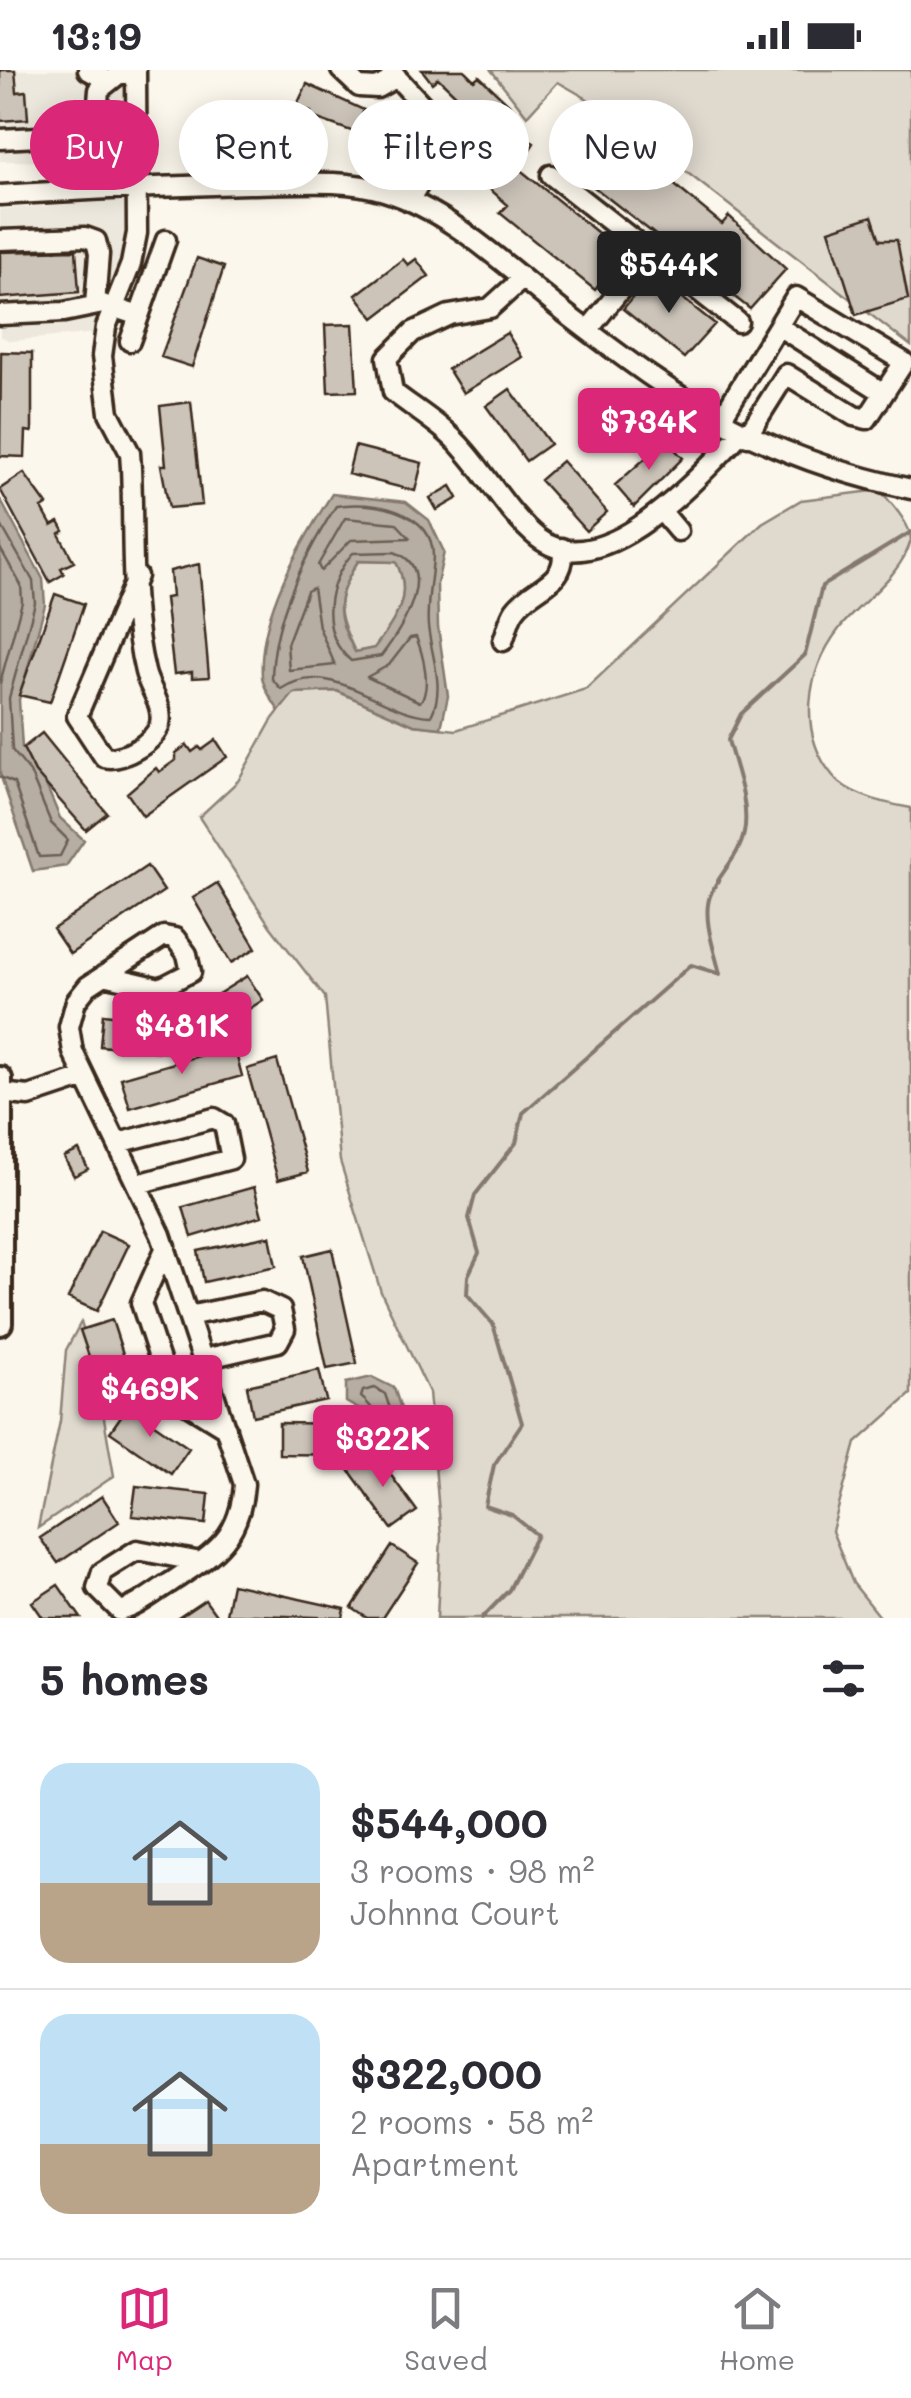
<!DOCTYPE html>
<meta charset="utf-8">
<style>
:root{--surface:#fff;--page:#f2f2f3;--text:#2b2b33;--muted:#7c7c81;--line:#e1e1e2;--accent:#db2777}
body{margin:0;font-family:Mali,sans-serif;background:var(--page);color:var(--text);height:100vh;display:flex;flex-direction:column;font-size:38px;white-space:nowrap}
*{box-sizing:border-box;margin:0}
p{font-size:32px;color:var(--muted)}
.icon{flex:none;width:55px;height:55px;fill:none;stroke:currentColor;stroke-width:2;stroke-linecap:round;stroke-linejoin:round}
.map{position:relative;height:1548px;overflow:hidden}
.sheet{display:flex;flex-direction:column;background:var(--surface);flex:1}
.sheet>*{flex:none}
.guide{position:absolute;left:30px;top:30px;width:852px;height:90px;display:flex;gap:20px}
.price{position:absolute;translate:-50% -85px;padding:0 22px;border-radius:10px;background:var(--accent);color:#fff;font-size:32px;line-height:65px;filter:drop-shadow(0 2px 5px #0008)}
.price::after{content:'';position:absolute;left:50%;top:60px;width:30px;height:22px;margin-left:-15px;background:inherit;clip-path:polygon(0 0,100% 0,50% 100%)}
.price.on{background:#222;color:#fff}
ul{padding:0;list-style:none}
li{display:flex;align-items:center;gap:30px;height:250px;padding:0 40px}
li+li{border-top:2px solid var(--line)}
li span{display:grid;place-items:center;flex:none;width:280px;height:200px;border-radius:30px;color:#555}
li>.icon{margin-inline-start:auto}
span .icon{width:120px;height:120px;fill:#fffc;stroke-width:1}
li b{font-size:42px}
h2{display:flex;justify-content:space-between;align-items:center;height:120px;padding:0 40px;font-size:42px}
.chip{padding:0 35px;border-radius:45px;background:var(--surface);box-shadow:0 5px 25px #0003;font-size:35px;line-height:90px}
.chip.on{background:var(--accent);color:#fff}
.status{display:flex;justify-content:space-between;align-items:center;height:70px;padding:0 50px;background:var(--surface);direction:ltr}
.status svg{height:28px;fill:currentColor}
.tab-bar{display:flex;justify-content:space-around;align-items:center;height:140px;border-top:2px solid var(--line);background:var(--surface);font-size:28px;color:var(--muted)}
.tab-bar a{display:grid;justify-items:center;gap:5px}
.tab-bar .on{color:var(--accent)}
.map>svg:first-child{display:block}
.built{fill:#ede8dd}
.green{fill:#dfd9ce;stroke:#8d8276;stroke-width:2.5}
.water{fill:#b6aea2;stroke:#85796d;stroke-width:2.5;fill-rule:evenodd}
.lines{fill:none;stroke-linecap:round;stroke-linejoin:round}
.shore{stroke:#6c5f53;stroke-width:2.5}
.stream{stroke:#85796d;stroke-width:4}
.building{fill:#ccc4b9;stroke:#3b2a1e;stroke-width:2.5}
.minor-casing{stroke:#3b2a1e;stroke-width:25}
.major-casing{stroke:#3b2a1e;stroke-width:30}
.minor{stroke:#fbf7ec;stroke-width:18}
.major{stroke:#fbf7ec;stroke-width:22}
</style>
<div class="status"><b>13:19</b><svg viewBox="0 0 49 12"><path d="M0 12V9h3v3zM5 12V6h3v6zM10 12V3h3v9zM15 12V0h3v12zM26 1h20v11H26zM47 4h2v5h-2z"/></svg></div>
<div class="map">
<svg width="911" height="1548" viewBox="0 0 911 1548">
<rect width="100%" height="100%" fill="#fbf7ec"/>
<filter id="ink" filterUnits="userSpaceOnUse"><feTurbulence type="fractalNoise" baseFrequency=".01" numOctaves="2"/><feDisplacementMap in="SourceGraphic" scale="20" xChannelSelector="R" yChannelSelector="G"/><feConvolveMatrix kernelMatrix="1 2 1 2 8 2 1 2 1" color-interpolation-filters="sRGB"/></filter>
<g filter="url(#ink)">
<path class="built" d="M0,0H129L128,93L0,91Z
M126,131L124,192L98,263L10,271L0,266V139Z"/>
<path class="green" d="M491,0H911V276L605,39L558,12L527,46Z
M880,420C890,432 911,454 911,470C901,507 861,531 839,559C806,602 797,664 834,707C849,725 888,734 911,738V1324L856,1373L832,1461L853,1513L881,1548H437L441,1467L429,1322L381,1222L340,1091L325,927L270,856L199,747L238,711L272,650L293,623L337,621L414,655L456,660L586,619L762,453L801,430Z
M358,491L396,492C414,527 395,550 374,579L355,582C336,540 334,531 358,491Z
M81,1252L94,1290L114,1406L38,1458L60,1351L66,1280Z"/>
<path class="water" d="M332,424L406,432L429,450L444,482L437,514L438,557L448,626L441,658L414,655L337,621L294,623L279,641C273,631 263,618 262,606C258,545 300,474 332,424ZM358,491L396,492C414,526 395,550 374,578L355,582C334,542 335,529 358,491Z
M0,429L43,509L45,535L19,630L22,678L38,696L60,748L84,770L66,796L33,801L0,704Z
M372,1307L394,1318L414,1377L405,1394L392,1389L369,1345L346,1332V1313Z"/>
<g class="lines">
<path class="shore" d="M336,436C370,430 433,440 433,486C432,510 426,532 428,556C431,586 446,617 431,646C382,645 331,586 281,619L272,609C273,549 304,486 336,436Z
M345,448L396,453L410,468L351,470L321,501L318,495Z
M0,453L33,511L35,533L9,628L12,680L30,702L51,753L68,770L60,786L39,787L14,713L0,707
M0,478L21,515L22,532L0,613
M394,482C442,498 399,563 381,586L351,591C318,562 326,512 353,483Z
M313,518L319,557L335,595L289,600L287,574L307,521Z
M416,567C423,584 432,618 420,632L367,607L389,595L410,568Z
M375,1318L385,1324L398,1362L395,1368C386,1364 376,1338 361,1327L363,1321Z"/>
<path class="stream" d="M482,1548L509,1520L537,1465L512,1445L485,1436L494,1395L522,1353L493,1254L467,1224L468,1206L479,1183L469,1148L475,1125L516,1073L523,1043L691,895L720,904C715,882 702,848 710,826C718,804 739,788 744,763C750,733 735,698 728,670L741,644L805,585L822,516L911,462"/>
</g>
<path class="building" d="M0,0H15L17,22L26,21L28,49L0,51Z
M422,0H464L474,10L479,6L514,39L505,48L534,73L518,98L624,184L595,220L500,143L508,135L475,106L505,72L438,8L432,13Z
M307,14L364,40L354,62L309,46L311,42L297,35Z
M592,47L722,154L729,146L786,199L750,239L557,88Z
M872,146L880,170H897L908,229L856,245L829,160Z
M76,180L79,222L0,228V182Z
M197,188L224,197L192,297L161,287Z
M403,189L408,195L416,189L429,206L374,248L356,225Z
M652,204L715,254L684,288L623,239Z
M353,254L357,321L328,322L325,255Z
M507,263L522,287L463,323L448,299Z
M1,282L32,283V362L26,361L25,387L0,386Z
M510,319L550,374L526,391L486,336Z
M191,332L202,435L169,438L161,395H166L160,336Z
M666,370L683,388L634,437L615,415Z
M355,376L422,393L415,421L348,404Z
M562,391L607,442L586,461L540,410Z
M24,403L47,435L42,438L52,456L59,452L64,461L59,464L74,492L61,498L64,504L50,512L0,419Z
M451,416L458,428L437,440L430,428Z
M199,494L209,607L192,608V602L174,604L165,528L172,527L170,501Z
M55,524L84,534L50,632L19,625Z
M42,663L107,743L86,760L35,702L23,678Z
M216,670L227,687L143,746L127,723L156,698L159,702L176,690V683L187,675L192,682L199,677L202,680Z
M147,796L164,821L70,884L53,859Z
M217,813L256,878L231,893L193,828Z
M247,906L263,930L201,970L185,945Z
M103,944L176,952L173,983L100,976Z
M234,976L242,1006L130,1038L121,1008Z
M277,990L308,1102L278,1110L247,999Z
M79,1080L88,1099L74,1106L64,1087Z
M254,1117L262,1146L192,1167L183,1137Z
M100,1161L129,1174L97,1241L68,1228Z
M270,1166L276,1196L204,1212L198,1181Z
M332,1179L357,1293L327,1299L303,1186Z
M112,1250L135,1321L104,1331L80,1260Z
M319,1300L326,1330L253,1346L247,1316Z
M128,1336L189,1378L171,1404L110,1362Z
M279,1353L353,1354V1385L279,1384Z
M374,1382L417,1441L392,1459L349,1400Z
M136,1416L209,1424L206,1454L132,1446Z
M102,1426L119,1452L58,1493L40,1468Z
M392,1476L418,1493L382,1548H367L352,1538Z
M232,1514L345,1539L343,1548L226,1544Z
M58,1515L81,1548H43L32,1532Z
M205,1530L218,1548H178Z"/>
<g class="lines">
<defs>
<path id="minor" d="M88,0L106,10
M136,0L137,163L131,194L106,257L102,286L109,343L130,383L131,398C134,464 129,538 145,602C149,619 164,635 160,654C155,672 122,692 104,687L77,646L137,506
M341,0L359,17L377,18L397,7
M390,0L438,52L443,74L409,131
M0,69L58,66L87,74
M443,74L477,70
M551,105L738,252
M76,120L75,81L95,69L99,20L119,4L136,3
M0,125C83,120 166,116 249,114C294,114 341,108 384,121C453,142 510,200 565,243C684,335 762,387 911,419
M0,170L85,167L96,171L99,184L95,235
M522,209L490,238L449,245L413,262L387,288L393,322C416,340 445,357 464,380C489,408 509,445 538,468C603,518 701,404 741,363
M112,237L139,246L130,271
M0,245L64,242L103,234
M139,246L166,170
M778,256L884,323
M588,260L650,183
M719,352L796,227L904,292L867,349L854,346L786,304L747,366
M662,442L678,461
M503,571C507,561 509,548 515,540C532,516 569,514 562,478
M104,905L160,918L191,902L187,884L175,868L164,866L88,916L76,931L69,957L73,982L161,1165L244,1414C240,1471 212,1485 168,1514C152,1524 137,1537 120,1541L97,1518L102,1502L137,1480L201,1492
M0,1023L29,1026L83,1008
M118,1073L214,1048L224,1054L231,1089L138,1114
M166,1177L141,1233L171,1324L226,1358
M188,1246L262,1231L281,1240L285,1259L278,1272L204,1289"/>
<path id="major" d="M0,1009V1253"/>
</defs>
<use href="#minor" class="minor-casing"/>
<use href="#major" class="major-casing"/>
<use href="#minor" class="minor"/>
<use href="#major" class="major"/>
</g>
</g>
</svg>
<b class="price on" style="left:669px;top:246px">$544K</b>
<b class="price" style="left:649px;top:403px">$734K</b>
<b class="price" style="left:182px;top:1007px">$481K</b>
<b class="price" style="left:150px;top:1370px">$469K</b>
<b class="price" style="left:383px;top:1420px">$322K</b>
<div class="guide">
<a class="chip on">Buy</a>
<a class="chip">Rent</a>
<a class="chip">Filters</a>
<a class="chip">New</a>
</div>
</div>
<section class="sheet">
<h2>5 homes<svg class="icon" aria-label="filters" viewBox="0 0 24 24"><path d="M4 7h16M4 17h16"/><circle cx="9" cy="7" r="2"/><circle cx="15" cy="17" r="2"/></svg></h2>
<ul>
<li><span style="background:linear-gradient(#bfe0f5 60%,#b9a48a 0)"><svg class="icon" aria-label="home" viewBox="0 0 24 24"><path d="M3 11l9-7 9 7M6 9v11h12V9"/></svg></span><div><b>$544,000</b><p>3 rooms · 98 m²</p><p>Johnna Court</p></div></li>
<li><span style="background:linear-gradient(#bfe0f5 65%,#b9a48a 0)"><svg class="icon" aria-label="home" viewBox="0 0 24 24"><path d="M3 11l9-7 9 7M6 9v11h12V9"/></svg></span><div><b>$322,000</b><p>2 rooms · 58 m²</p><p>Apartment</p></div></li>
</ul>
</section>
<nav class="tab-bar">
<a class="on"><svg class="icon" aria-label="map" viewBox="0 0 24 24"><path d="M3 6l6-2 6 2 6-2v14l-6 2-6-2-6 2zM9 4v14M15 6v14"/></svg>Map</a>
<a><svg class="icon" aria-label="saved" viewBox="0 0 24 24"><path d="M7 4h10v16l-5-4-5 4z"/></svg>Saved</a>
<a><svg class="icon" aria-label="home" viewBox="0 0 24 24"><path d="M3 11l9-7 9 7M6 9v11h12V9"/></svg>Home</a>
</nav>
